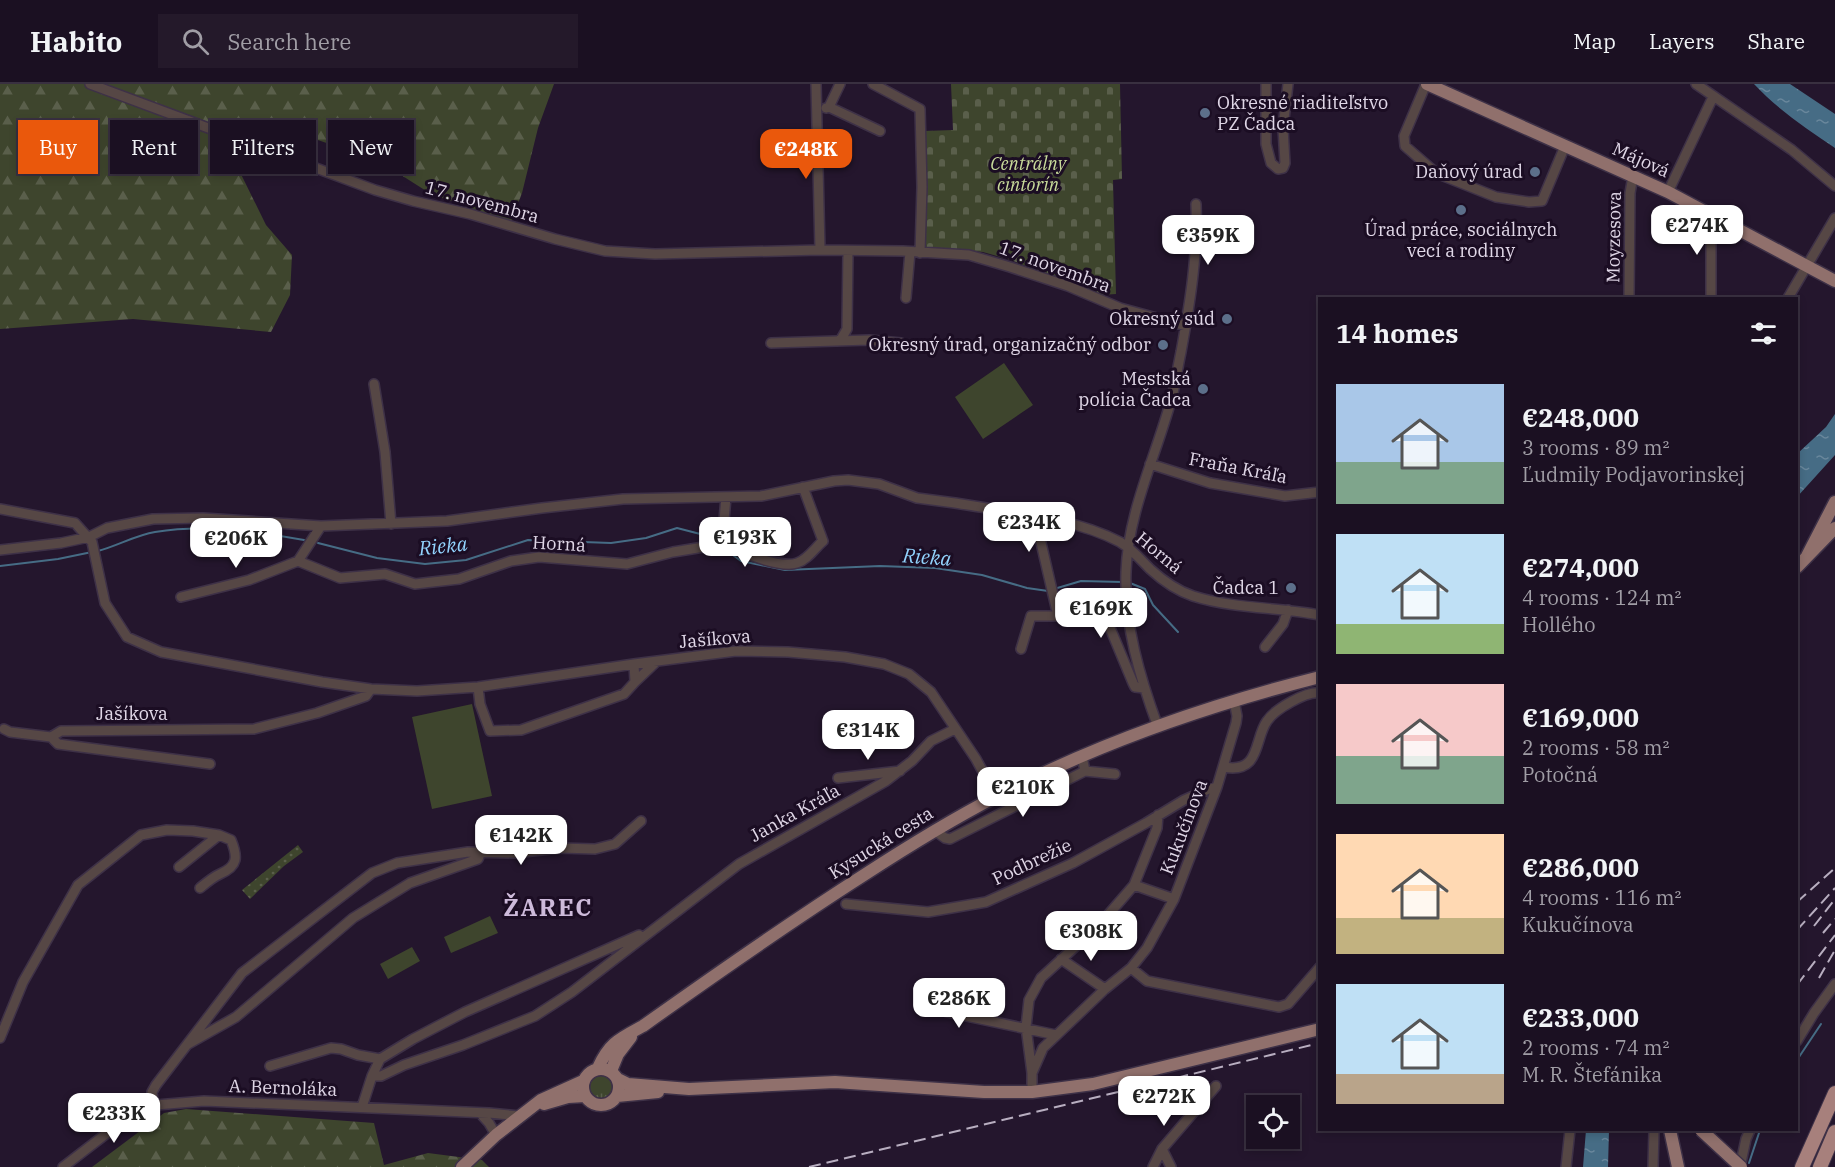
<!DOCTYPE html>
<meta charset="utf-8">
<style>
:root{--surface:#1b1022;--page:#24192a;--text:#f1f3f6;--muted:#a09da5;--line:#393040;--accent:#ea580c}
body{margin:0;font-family:"IBM Plex Serif",serif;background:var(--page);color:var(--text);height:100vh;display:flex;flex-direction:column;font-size:22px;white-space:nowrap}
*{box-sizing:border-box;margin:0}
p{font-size:20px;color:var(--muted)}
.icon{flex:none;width:33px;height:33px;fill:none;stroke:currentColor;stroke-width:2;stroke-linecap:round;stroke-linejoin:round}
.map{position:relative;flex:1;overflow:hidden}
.panel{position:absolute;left:1318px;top:213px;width:480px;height:834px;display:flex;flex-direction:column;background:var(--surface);border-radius:0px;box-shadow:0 3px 9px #0003,0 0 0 2px var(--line)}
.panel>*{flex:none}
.banner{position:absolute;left:18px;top:36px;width:570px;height:54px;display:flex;gap:12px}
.controls{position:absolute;left:1246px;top:1011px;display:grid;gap:12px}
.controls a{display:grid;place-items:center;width:54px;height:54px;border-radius:0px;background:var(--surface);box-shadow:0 3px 9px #0003,0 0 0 2px var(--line);font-size:30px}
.price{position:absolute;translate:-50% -51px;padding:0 14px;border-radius:12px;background:#fff;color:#222;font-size:20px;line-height:39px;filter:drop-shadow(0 2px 3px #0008)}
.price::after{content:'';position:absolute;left:50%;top:36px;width:18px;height:14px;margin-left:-9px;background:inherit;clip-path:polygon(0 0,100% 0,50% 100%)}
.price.on{background:var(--accent);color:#fff}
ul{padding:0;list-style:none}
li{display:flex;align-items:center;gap:18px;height:150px;padding:0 18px}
li span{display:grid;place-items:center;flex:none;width:168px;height:120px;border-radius:0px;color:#555}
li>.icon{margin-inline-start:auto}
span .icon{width:72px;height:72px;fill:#fffc;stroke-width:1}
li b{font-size:26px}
h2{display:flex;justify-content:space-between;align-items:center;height:72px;padding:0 18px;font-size:26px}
.tag{padding:0 21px;border-radius:0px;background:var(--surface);box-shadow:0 3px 9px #0003,0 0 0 2px var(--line);font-size:21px;line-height:54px}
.tag.on{background:var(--accent);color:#fff}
header{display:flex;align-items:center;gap:36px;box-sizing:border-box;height:84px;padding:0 30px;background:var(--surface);border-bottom:2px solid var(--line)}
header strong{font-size:28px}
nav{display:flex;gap:33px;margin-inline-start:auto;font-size:21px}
.search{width:420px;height:54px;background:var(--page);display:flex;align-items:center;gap:15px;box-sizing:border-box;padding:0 21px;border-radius:0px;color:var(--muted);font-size:22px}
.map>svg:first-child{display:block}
.grass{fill:url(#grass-tufts)}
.forest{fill:url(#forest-firs)}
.cemetery{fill:url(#cemetery-stones)}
.park{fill:url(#park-dots)}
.garden{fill:#3e452d}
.water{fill:url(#water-ripples)}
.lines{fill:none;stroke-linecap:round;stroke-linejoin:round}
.stream{stroke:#466c85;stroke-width:2}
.minor-casing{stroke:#3e3147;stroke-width:12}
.major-casing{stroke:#3e3147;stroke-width:15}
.highway-casing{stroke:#3e3147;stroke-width:16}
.minor{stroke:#564745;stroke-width:9}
.major{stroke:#90706c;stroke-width:12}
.highway{stroke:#a7807c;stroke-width:14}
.rail{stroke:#b8aec0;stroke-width:2;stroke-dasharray:12 6;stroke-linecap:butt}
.major-bridge-casing{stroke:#3e3147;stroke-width:15;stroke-linecap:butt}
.major-bridge{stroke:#90706c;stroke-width:12}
.service-dot{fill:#5c6f8a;stroke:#1b0d23;stroke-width:2}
.labels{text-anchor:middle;stroke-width:6;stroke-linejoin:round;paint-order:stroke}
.poi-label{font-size:18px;fill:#e0d7e7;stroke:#1b0d23;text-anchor:end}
.street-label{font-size:18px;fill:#e0d7e7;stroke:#1b0d23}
.park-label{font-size:18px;font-style:italic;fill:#c8db9a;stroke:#1b0d23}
.water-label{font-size:20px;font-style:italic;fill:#92d3fd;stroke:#1b0d23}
.district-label{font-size:24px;font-weight:bold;letter-spacing:1.5px;fill:#cdbada;stroke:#1b0d23}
</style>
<header>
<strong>Habito</strong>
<div class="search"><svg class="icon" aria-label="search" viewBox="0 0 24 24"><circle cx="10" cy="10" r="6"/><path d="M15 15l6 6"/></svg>Search here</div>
<nav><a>Map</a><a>Layers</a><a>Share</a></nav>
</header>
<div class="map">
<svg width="1835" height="1083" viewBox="0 0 1835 1083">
<defs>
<pattern id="grass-tufts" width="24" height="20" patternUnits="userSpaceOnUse" patternTransform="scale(1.5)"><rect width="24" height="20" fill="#3e452d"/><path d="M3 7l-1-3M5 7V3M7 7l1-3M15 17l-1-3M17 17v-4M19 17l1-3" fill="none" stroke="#5a5f4b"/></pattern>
<pattern id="forest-firs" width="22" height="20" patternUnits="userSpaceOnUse" patternTransform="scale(1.5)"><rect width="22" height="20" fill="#3e452d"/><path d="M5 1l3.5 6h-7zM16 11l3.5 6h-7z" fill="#5a5f4b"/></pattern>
<pattern id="cemetery-stones" width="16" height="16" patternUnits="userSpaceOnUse" patternTransform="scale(1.5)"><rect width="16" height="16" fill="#3e452d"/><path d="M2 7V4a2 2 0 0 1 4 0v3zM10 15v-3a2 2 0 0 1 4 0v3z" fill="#5a5f4b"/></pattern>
<pattern id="park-dots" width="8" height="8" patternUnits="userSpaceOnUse" patternTransform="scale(1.5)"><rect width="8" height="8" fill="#3e452d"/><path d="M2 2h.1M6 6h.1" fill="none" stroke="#5a5f4b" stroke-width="1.8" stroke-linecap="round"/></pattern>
<pattern id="water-ripples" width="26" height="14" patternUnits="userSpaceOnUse" patternTransform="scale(1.5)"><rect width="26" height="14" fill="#466c85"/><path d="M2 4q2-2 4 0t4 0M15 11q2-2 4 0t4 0" fill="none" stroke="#69879c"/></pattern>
</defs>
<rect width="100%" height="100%" fill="#24162d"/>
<path class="grass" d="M590 1003a11 11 0 1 1 22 0a11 11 0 1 1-22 0Z"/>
<path class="forest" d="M0,0H554L538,44L522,109L511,138L431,110L379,77L312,54L271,43L242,47L235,78L266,141L292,171L290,211L271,248L133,235L0,245Z
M186,1025L374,1039L384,1081L428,1069L482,1076L489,1083H92L164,1029Z"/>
<path class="cemetery" d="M951,0H1120L1122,95L1113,96L1116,210L1100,211L1011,176L983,168L924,163L925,47L953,46Z"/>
<path class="park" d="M298,761L303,768L284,782L250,815L242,806Z"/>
<path class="garden" d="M1004,279L1033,321L983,355L955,313Z
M472,620L492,712L432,725L412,633Z
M490,832L498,849L451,869L444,853Z
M412,863L420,877L388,895L380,880Z"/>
<path class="water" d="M1754,0H1790L1835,30V64C1807,45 1777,25 1754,0Z
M1835,330V371L1797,413V370L1826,343Z
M1586,1046H1609L1608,1083H1583Z"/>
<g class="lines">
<path class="stream" d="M318,459L377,474L425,480L466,476L528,456L611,459L646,454L677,444L708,452L712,455
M726,466L741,477L785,486L880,482L935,484L982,491L1027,504L1048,507
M98,467C117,462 136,451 155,448C205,440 254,447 304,456
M0,482L58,475L92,468
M1130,499L1145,505L1153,521L1178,548
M1054,505L1081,497L1122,498
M1797,976L1821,940
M1749,1079L1760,1046"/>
<defs>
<path id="minor" d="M90,0L375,106L413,117L470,130L555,155L605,167L655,170L820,166L903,167L969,171L1010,183L1068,202L1120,224L1186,242
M816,0L820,166
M873,0L920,25L922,103L920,169
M1266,0V60L1271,79L1278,85L1283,84L1285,79L1283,44L1288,0
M1426,0L1404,52L1405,62L1436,89L1496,113L1529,118L1542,117L1565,62
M1696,0L1792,66L1835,102
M829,23L880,47
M826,24L829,23L840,0
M1668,108L1713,13
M1711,130V214
M906,214L910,168
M1629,214L1630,109L1633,92
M1788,214L1835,134
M840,257L847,245L848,167
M771,259L869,256L901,259
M374,300L385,368L391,440
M1150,380L1210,399L1285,412L1320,408
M0,425L75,439L92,458L105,519L127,553L161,568L322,598L371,605L417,607L478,603L634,580L736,567L788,568L845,573L884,580L909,590L931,608L976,675L996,712
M1035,433L1058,532L1108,539L1133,599L1135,603L1144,604
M321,442L298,477L340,494L385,490L415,500L459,495L511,477L539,473L627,480L673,468L722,460L726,413
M722,460C738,467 781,485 797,479C807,476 815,464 823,457L803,403
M0,466L61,459L89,453L107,444L153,435L203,434L321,442L447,437L542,424L623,415L761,412L834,397L848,396L879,400L917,414L955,419C1007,428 1073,433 1120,458C1132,465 1140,475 1150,485C1162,496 1178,507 1193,512C1234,525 1278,523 1320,531
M181,513L249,496L298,477
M1265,563L1283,540L1288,526
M1021,565L1031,532H1058
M635,598L657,577
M478,603L480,620L490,647L521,646L624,610L635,598L634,580
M1158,643C1140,594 1124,540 1126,488C1128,426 1158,368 1173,309C1176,295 1178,282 1181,268C1190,219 1198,170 1196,120
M4,645L10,648L51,653
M210,680L58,660L51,653L61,647L254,645L317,629L366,612L371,605
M1224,683C1261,690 1254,655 1267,637C1275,625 1306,607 1320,609
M1085,687L1115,690
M838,694L900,687
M934,746L945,754L950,755L1085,687L1082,672
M179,783L219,751
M1134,801L1174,815
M846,820L928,828L986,818L1073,779L1146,739L1184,716L1209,705L1217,703
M1061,875L1105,905
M1131,884L1147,897L1279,923L1288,920L1320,883
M948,900L944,920L947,928L1056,951
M0,954L23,898L78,801L141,751L167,746L193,747L219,751L231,756C238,773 238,782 220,790C213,793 206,799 200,804
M1797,957L1814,929L1835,900
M188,960L236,933L353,834L410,799L478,775L481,768
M270,982L331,964L341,965L358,971L380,975
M1032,989L1043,964L1105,905L1131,884L1147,864L1174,815L1217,703L1236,639L1237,632L1234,617
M372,992H381L404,981L463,961L535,932L572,908L739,780L886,697L912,677L931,657L955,645
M1032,1008V989L1026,943L1029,916L1041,894L1101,839L1134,801L1157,744L1158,731
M153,1017L152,1008L156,1001L242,889L372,789L397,779L468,768L514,769L560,764L595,765L615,760L641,737
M153,1017L156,1021L204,1017L489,1029L519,1032
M362,1023L372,992L380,975L413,955L465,928L639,851
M480,1029L489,1039L496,1051
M1162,1065L1171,1083
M63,1083L145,1020L153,1017
M1153,1083L1162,1065L1216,1002
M1566,1083L1570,1046
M1653,1083L1654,1046
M1740,1083L1746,1055L1750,1046"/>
<path id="major" d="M1427,0L1668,108L1835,197
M1807,472L1835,418
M1797,483L1835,444
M598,984C609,959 619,955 643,942C716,890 789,839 864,791C907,763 951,736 997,712C1099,659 1209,621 1320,593
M583 1003a18 18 0 1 1 36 0a18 18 0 1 1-36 0Z
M611,987L618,970L631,953
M618,995L628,1000L689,1005L835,998L984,1008H1032L1093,1000L1320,945
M617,1012L658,1008
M544,1020L568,1013L585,1012
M1670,1046L1678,1083
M462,1083L496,1051L541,1016L583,997"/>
<path id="highway" d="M1802,1083L1835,1009
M1820,1083L1835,1048"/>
</defs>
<use href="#minor" class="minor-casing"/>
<use href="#major" class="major-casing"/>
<use href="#highway" class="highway-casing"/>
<use href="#minor" class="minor"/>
<use href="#major" class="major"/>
<use href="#highway" class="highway"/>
<path class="rail" d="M1797,818L1835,784
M1814,842L1835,815
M1797,846L1835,804
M1823,849L1835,835
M1819,894L1835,866
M1797,901L1835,851
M809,1083L1320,959"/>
<defs>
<path id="major-bridge" d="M1701,1046L1741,1083"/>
</defs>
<use href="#major-bridge" class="major-bridge-casing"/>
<use href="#major-bridge" class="major-bridge"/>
</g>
<g class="service-dot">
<circle cx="1205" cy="29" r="6"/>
<circle cx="1535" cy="88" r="6"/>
<circle cx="1461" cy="126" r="6"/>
<circle cx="1227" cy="235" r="6"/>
<circle cx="1163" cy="261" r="6"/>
<circle cx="1203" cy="305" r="6"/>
<circle cx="1291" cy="504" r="6"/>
</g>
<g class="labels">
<g class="poi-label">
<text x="1217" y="25" text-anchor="start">Okresné riaditeľstvo<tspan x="1217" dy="21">PZ Čadca</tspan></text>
<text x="1523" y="94">Daňový úrad</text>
<text x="1461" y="152" text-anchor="middle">Úrad práce, sociálnych<tspan x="1461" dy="21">vecí a rodiny</tspan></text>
<text x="1215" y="241">Okresný súd</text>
<text x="1151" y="267">Okresný úrad, organizačný odbor</text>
<text x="1191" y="301">Mestská<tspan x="1191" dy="21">polícia Čadca</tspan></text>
<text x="1279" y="510">Čadca 1</text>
</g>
<g class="street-label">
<text transform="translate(1641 76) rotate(24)" y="6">Májová</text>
<text transform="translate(482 118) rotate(15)" y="6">17. novembra</text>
<text transform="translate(1614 153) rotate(-89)" y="6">Moyzesova</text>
<text transform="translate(1055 183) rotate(20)" y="6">17. novembra</text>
<text transform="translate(1238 384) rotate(11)" y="6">Fraňa Kráľa</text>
<text transform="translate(559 460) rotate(3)" y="6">Horná</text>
<text transform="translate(1159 469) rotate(40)" y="6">Horná</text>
<text transform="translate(715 555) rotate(-5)" y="6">Jašíkova</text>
<text x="132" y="636">Jašíkova</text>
<text transform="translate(795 729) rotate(-29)" y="6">Janka Kráľa</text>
<text transform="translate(1184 743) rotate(-69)" y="6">Kukučínova</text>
<text transform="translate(881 759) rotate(-32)" y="6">Kysucká cesta</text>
<text transform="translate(1032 778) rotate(-25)" y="6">Podbrežie</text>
<text transform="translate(283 1004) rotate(2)" y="6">A. Bernoláka</text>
</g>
<g class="park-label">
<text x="1028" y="86">Centrálny<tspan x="1028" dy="21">cintorín</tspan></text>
</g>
<g class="water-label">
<text transform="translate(443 462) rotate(-6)" y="7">Rieka</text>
<text transform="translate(927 473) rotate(4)" y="7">Rieka</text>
</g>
<g class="district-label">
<text x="548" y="832">ŽAREC</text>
</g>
</g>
</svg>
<div class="controls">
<a><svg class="icon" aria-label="locate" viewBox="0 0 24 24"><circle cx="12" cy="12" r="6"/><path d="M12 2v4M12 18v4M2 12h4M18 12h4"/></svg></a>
</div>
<b class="price on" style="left:806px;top:96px">€248K</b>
<b class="price" style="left:1697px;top:172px">€274K</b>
<b class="price" style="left:1208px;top:182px">€359K</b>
<b class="price" style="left:1029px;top:469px">€234K</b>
<b class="price" style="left:745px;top:484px">€193K</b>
<b class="price" style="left:236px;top:485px">€206K</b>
<b class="price" style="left:1101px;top:555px">€169K</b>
<b class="price" style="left:868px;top:677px">€314K</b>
<b class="price" style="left:1023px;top:734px">€210K</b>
<b class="price" style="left:521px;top:782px">€142K</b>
<b class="price" style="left:1091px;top:878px">€308K</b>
<b class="price" style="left:959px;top:945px">€286K</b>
<b class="price" style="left:1164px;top:1043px">€272K</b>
<b class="price" style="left:114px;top:1060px">€233K</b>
<div class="banner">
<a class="tag on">Buy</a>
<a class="tag">Rent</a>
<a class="tag">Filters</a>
<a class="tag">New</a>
</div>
<section class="panel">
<h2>14 homes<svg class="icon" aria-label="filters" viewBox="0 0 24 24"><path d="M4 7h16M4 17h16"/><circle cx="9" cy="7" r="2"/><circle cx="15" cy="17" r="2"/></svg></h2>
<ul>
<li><span style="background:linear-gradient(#a9c7e8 65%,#7fa58c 0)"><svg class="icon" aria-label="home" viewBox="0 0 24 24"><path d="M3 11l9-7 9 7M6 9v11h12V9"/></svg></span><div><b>€248,000</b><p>3 rooms · 89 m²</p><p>Ľudmily Podjavorinskej</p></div></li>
<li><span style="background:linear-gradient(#bfe0f5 75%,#8fb573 0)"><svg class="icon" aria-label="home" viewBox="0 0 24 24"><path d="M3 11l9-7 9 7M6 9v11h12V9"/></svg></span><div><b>€274,000</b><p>4 rooms · 124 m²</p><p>Hollého</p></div></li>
<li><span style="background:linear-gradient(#f6c9c9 60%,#7fa58c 0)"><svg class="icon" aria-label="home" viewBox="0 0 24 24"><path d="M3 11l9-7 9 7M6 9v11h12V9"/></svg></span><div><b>€169,000</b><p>2 rooms · 58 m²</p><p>Potočná</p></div></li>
<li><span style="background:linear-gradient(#ffd9b3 70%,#c2b280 0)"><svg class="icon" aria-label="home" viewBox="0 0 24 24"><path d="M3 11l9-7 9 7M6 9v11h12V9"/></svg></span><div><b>€286,000</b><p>4 rooms · 116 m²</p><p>Kukučínova</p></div></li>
<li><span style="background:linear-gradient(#bfe0f5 75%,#b9a48a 0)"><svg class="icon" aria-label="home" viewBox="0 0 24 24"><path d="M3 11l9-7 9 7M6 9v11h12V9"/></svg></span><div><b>€233,000</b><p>2 rooms · 74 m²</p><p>M. R. Štefánika</p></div></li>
</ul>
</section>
</div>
